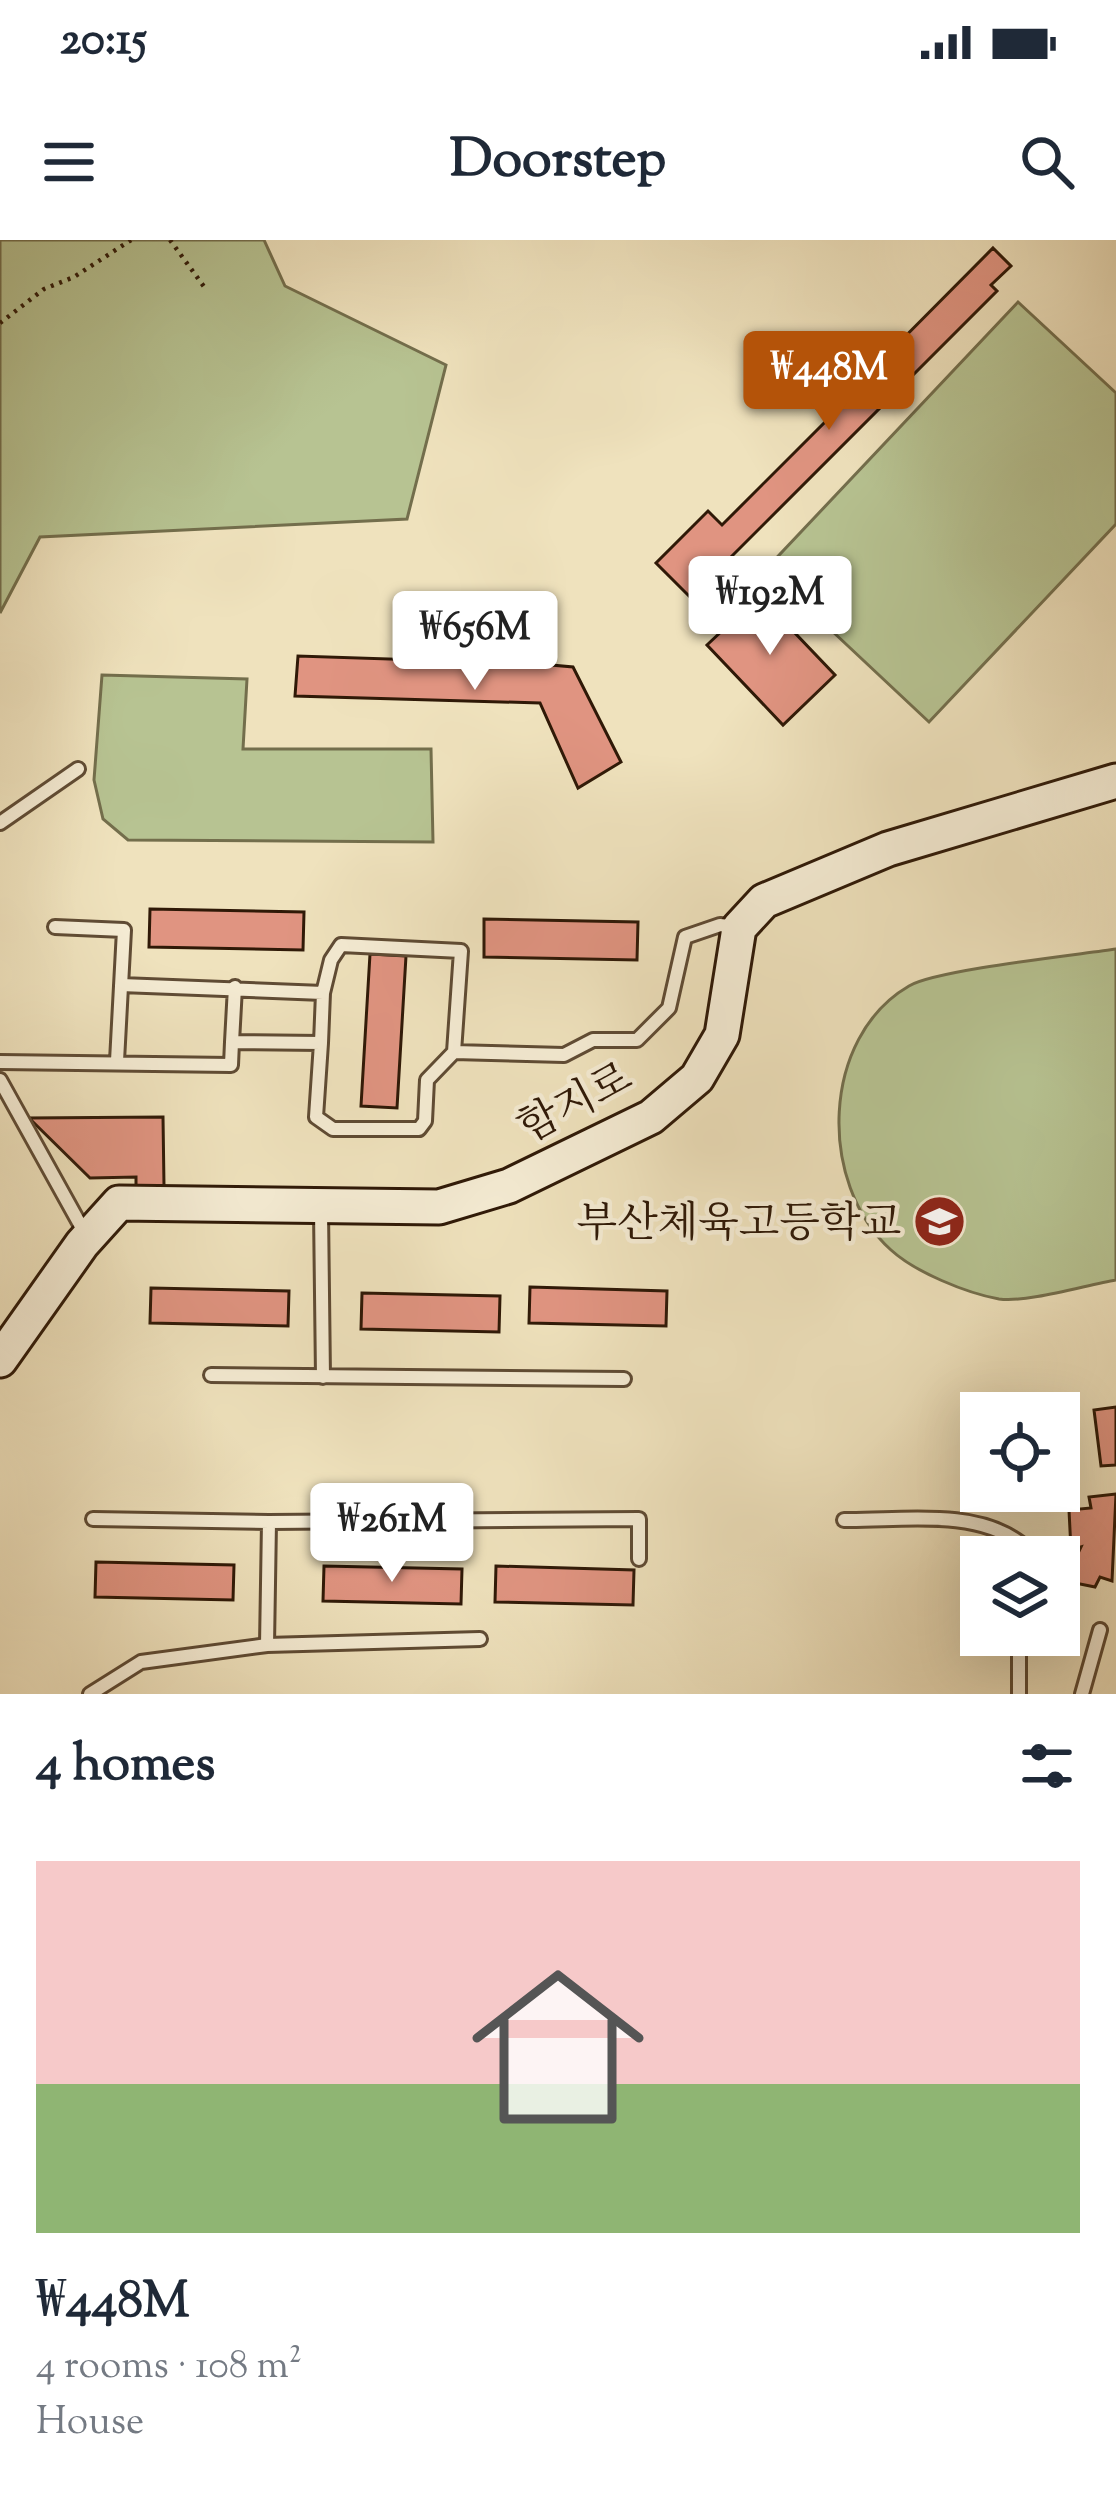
<!DOCTYPE html>
<meta charset="utf-8">
<style>
:root{--surface:#fff;--page:#f2f2f3;--text:#1f2937;--muted:#747a83;--accent:#b45309}
body{margin:0;font-family:"Sorts Mill Goudy","Noto Serif KR",serif;background:var(--page);color:var(--text);height:100vh;display:flex;flex-direction:column;font-size:45px;white-space:nowrap}
*{box-sizing:border-box;margin:0}
p{font-size:39px;color:var(--muted)}
.icon{flex:none;width:66px;height:66px;fill:none;stroke:currentColor;stroke-width:2;stroke-linecap:round;stroke-linejoin:round}
.map{position:relative;height:1454px;overflow:hidden}
.side{display:flex;flex-direction:column;background:var(--surface);flex:1}
.side>*{flex:none}
.tools{position:absolute;left:960px;top:1152px;display:grid;gap:24px}
.tools a{display:grid;place-items:center;width:120px;height:120px;border-radius:0px;background:var(--surface);box-shadow:0 12px 48px #0002;font-size:60px}
.price{position:absolute;translate:-50% -102px;padding:0 27px;border-radius:12px;background:#fff;color:#222;font-size:39px;line-height:78px;filter:drop-shadow(0 3px 6px #0008)}
.price::after{content:'';position:absolute;left:50%;top:72px;width:36px;height:27px;margin-left:-18px;background:inherit;clip-path:polygon(0 0,100% 0,50% 100%)}
.price.on{background:var(--accent);color:#fff}
ul{padding:0;list-style:none}
li{display:grid;align-content:center;gap:24px;height:636px;padding:0 36px}
li span{display:grid;place-items:center;height:372px;border-radius:0px;color:#555}
li>.icon{margin-inline-start:auto}
span .icon{width:216px;height:216px;fill:#fffc;stroke-width:1}
li b{font-size:51px}
h2{display:flex;justify-content:space-between;align-items:center;height:144px;padding:0 36px;font-size:51px}
.status{display:flex;justify-content:space-between;align-items:center;height:84px;padding:0 60px;background:var(--surface);direction:ltr}
.status svg{height:33px;fill:currentColor}
header{display:flex;justify-content:space-between;align-items:center;height:156px;padding:0 36px;background:var(--surface);font-size:54px;font-weight:700}
.map>svg:first-child{display:block}
.green{fill:#b7c392;stroke:#736e4c;stroke-width:3}
.building{fill:#e09481;stroke:#2f1907;stroke-width:3}
.lines{fill:none;stroke-linecap:round;stroke-linejoin:round}
.lane-casing{stroke:#5f4b34;stroke-width:18}
.secondary-casing{stroke:#2f1907;stroke-width:39}
.path{stroke:#2f1907;stroke-width:4.5;stroke-dasharray:3 6;stroke-linecap:butt}
.lane{stroke:#f5ecd4;stroke-width:12}
.secondary{stroke:#f5ecd4;stroke-width:33}
.labels{text-anchor:middle;stroke-width:9;stroke-linejoin:round;paint-order:stroke}
.street-label{font-size:42px;fill:#2f1907;stroke:#f5ecd4}
.poi-label{font-size:42px;fill:#2f1907;stroke:#f5ecd4;text-anchor:end}
</style>
<div class="status"><b>20:15</b><svg viewBox="0 0 49 12"><path d="M0 12V9h3v3zM5 12V6h3v6zM10 12V3h3v9zM15 12V0h3v12zM26 1h20v11H26zM47 4h2v5h-2z"/></svg></div>
<header><svg class="icon" aria-label="menu" viewBox="0 0 24 24"><path d="M4 6h16M4 12h16M4 18h16"/></svg>Doorstep<svg class="icon" aria-label="search" viewBox="0 0 24 24"><circle cx="10" cy="10" r="6"/><path d="M15 15l6 6"/></svg></header>
<div class="map">
<svg width="1116" height="1454" viewBox="0 0 1116 1454">
<rect width="100%" height="100%" fill="#efe2bd"/>
<filter id="stains"><feTurbulence type="fractalNoise" baseFrequency=".00167" numOctaves="4"/><feColorMatrix values="0 0 0 0 .2 0 0 0 0 .09 0 0 0 0 .02 0 0 0 .5 -.17"/></filter>
<radialGradient id="worn" r=".72"><stop offset=".6" stop-color="#630" stop-opacity="0"/><stop offset="1" stop-color="#630" stop-opacity=".3"/></radialGradient>
<path class="green" d="M0,0H264L285,46L446,125L407,279L40,297L0,373Z
M1018,62L1116,153V284L929,482L766,329Z
M102,435L247,439L243,509H431L433,602L128,600L103,579L94,540Z
M1116,709V1040C1086,1045 1027,1063 999,1059C966,1053 915,1032 891,1010C817,943 821,797 909,746C936,730 1076,715 1116,709Z"/>
<path class="building" d="M993,8L1011,26L991,45L997,51L713,335L719,341L696,363L656,323L708,271L722,285L828,179L810,162L831,142L850,152Z
M752,348L835,435L783,485L707,405L741,373L734,365Z
M421,403H435L431,420L492,423L495,403H527L529,423L573,427L621,522L578,548L540,463L295,456L298,416L419,420Z
M150,669L304,672L303,710L149,707Z
M484,679L638,682L637,720L484,717Z
M370,714L406,716L397,868L361,866Z
M163,877L164,946H136V937L90,938L29,878Z
M530,1047L667,1051L666,1086L529,1083Z
M151,1048L289,1051L288,1086L150,1083Z
M362,1053L500,1056L499,1092L361,1089Z
M1116,1167V1225L1101,1226L1094,1170Z
M1116,1254L1112,1341L1100,1337L1095,1347L1065,1341L1081,1307L1071,1310L1069,1270L1091,1268L1089,1257Z
M96,1322L234,1325L233,1360L95,1357Z
M324,1326L462,1329L461,1364L323,1361Z
M496,1326L634,1330L633,1365L495,1362Z"/>
<g class="lines">
<defs>
<path id="lane" d="M0,583L78,529
M55,687L124,690L117,821
M121,745L323,753L321,803
M323,753L331,720L341,705L461,711L454,812
M232,802L235,747
M0,822L231,825L232,802L321,803L316,877L333,889H419L425,881L427,840L454,812L564,815L593,800H637L669,768L685,697L720,685L736,687
M0,840L87,997
M321,970L323,1137
M211,1135L624,1139
M844,1280C900,1281 974,1268 1020,1303L1023,1317
M269,1282L639,1279V1319
M267,1405L480,1399
M90,1454L141,1422L267,1405L269,1282L93,1279
M1019,1454V1395
M1082,1454L1100,1390"/>
<path id="secondary" d="M0,1120L82,1004L119,963L439,967L509,946L651,877L697,838L722,795L739,688L764,661L888,609L1116,541"/>
</defs>
<use href="#lane" class="lane-casing"/>
<use href="#secondary" class="secondary-casing"/>
<path class="path" d="M170,0L205,48
M0,83L44,49L74,37L131,0"/>
<use href="#lane" class="lane"/>
<use href="#secondary" class="secondary"/>
</g>
<defs>
<symbol id="school-disc" viewBox="-11 -11 22 22"><circle r="9.5" fill="#8f2418" stroke="#f5ecd4"/><path d="M0-5L7-2L0 1L-7-2ZM-4 1L0 2.5L4 1V4Q0 6-4 4Z" fill="#fff"/></symbol>
</defs>
<g fill-rule="evenodd">
<use href="#school-disc" x="910" y="952" width="59" height="59"/>
</g>
<g class="labels">
<g class="street-label">
<text transform="translate(574 861) rotate(-28)" y="15">함지로</text>
</g>
<g class="poi-label">
<text x="901" y="996">부산체육고등학교</text>
</g>
</g>
<rect width="100%" height="100%" filter="url(#stains)"/>
<rect width="100%" height="100%" fill="url(#worn)"/>
</svg>
<div class="tools">
<a><svg class="icon" aria-label="locate" viewBox="0 0 24 24"><circle cx="12" cy="12" r="6"/><path d="M12 2v4M12 18v4M2 12h4M18 12h4"/></svg></a>
<a><svg class="icon" aria-label="layers" viewBox="0 0 24 24"><path d="M12 4l9 5-9 5-9-5zM3 14l9 5 9-5"/></svg></a>
</div>
<b class="price on" style="left:829px;top:193px">₩448M</b>
<b class="price" style="left:770px;top:418px">₩192M</b>
<b class="price" style="left:475px;top:453px">₩656M</b>
<b class="price" style="left:392px;top:1345px">₩261M</b>
</div>
<section class="side">
<h2>4 homes<svg class="icon" aria-label="filters" viewBox="0 0 24 24"><path d="M4 7h16M4 17h16"/><circle cx="9" cy="7" r="2"/><circle cx="15" cy="17" r="2"/></svg></h2>
<ul>
<li><span style="background:linear-gradient(#f6c9c9 60%,#8fb573 0)"><svg class="icon" aria-label="home" viewBox="0 0 24 24"><path d="M3 11l9-7 9 7M6 9v11h12V9"/></svg></span><div><b>₩448M</b><p>4 rooms · 108 m²</p><p>House</p></div></li>
</ul>
</section>
